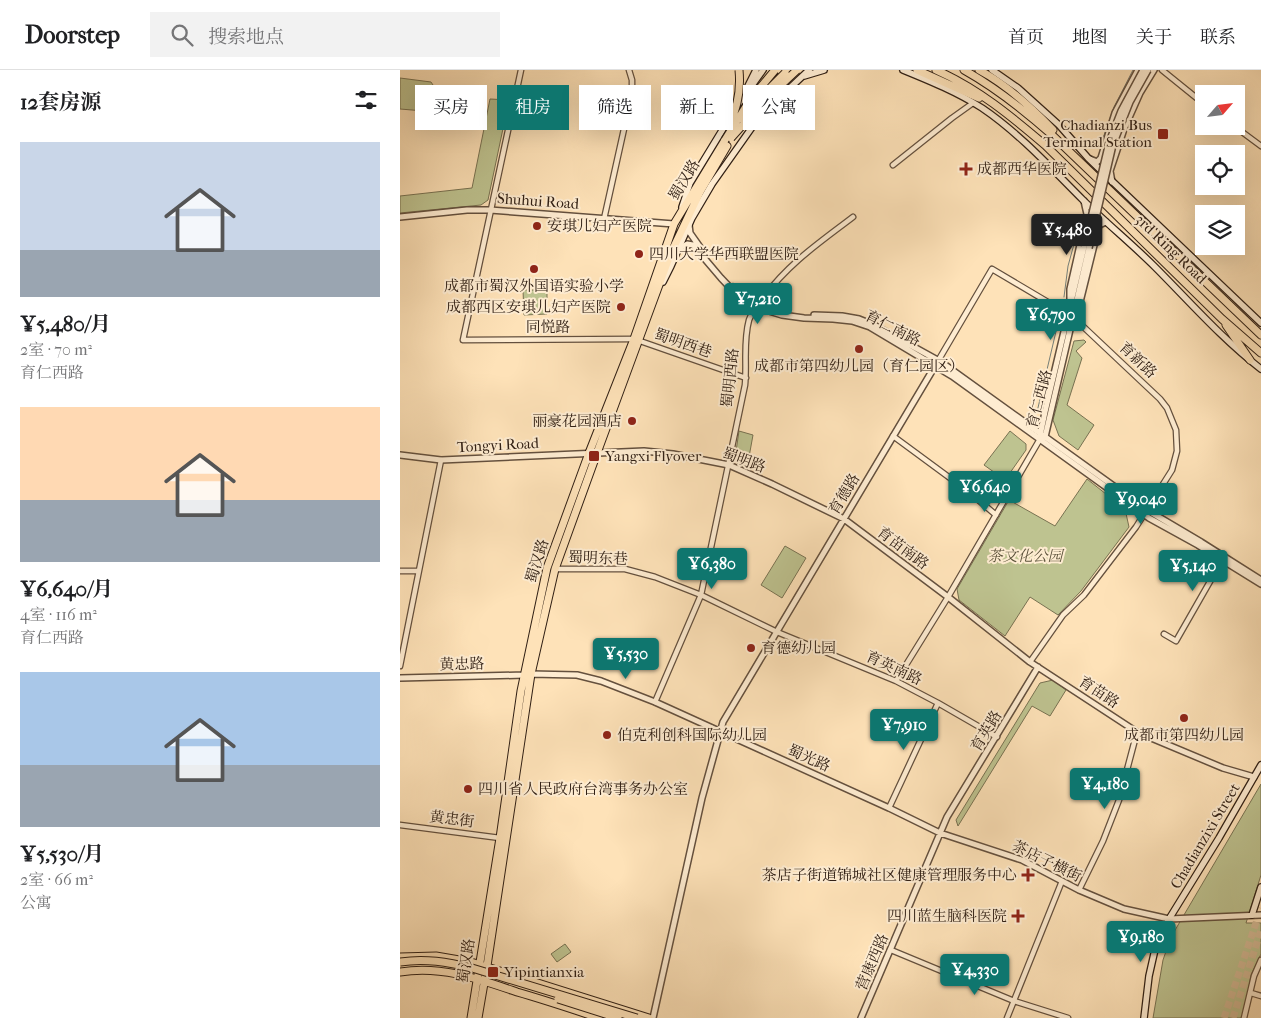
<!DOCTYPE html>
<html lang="zh">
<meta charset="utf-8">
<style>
:root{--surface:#fff;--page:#f2f2f2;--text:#202124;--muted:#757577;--line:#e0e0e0;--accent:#0f766e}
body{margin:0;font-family:"IM FELL French Canon","Noto Serif SC",serif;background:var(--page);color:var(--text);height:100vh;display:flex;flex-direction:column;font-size:19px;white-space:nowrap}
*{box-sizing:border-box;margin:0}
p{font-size:16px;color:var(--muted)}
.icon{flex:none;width:28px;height:28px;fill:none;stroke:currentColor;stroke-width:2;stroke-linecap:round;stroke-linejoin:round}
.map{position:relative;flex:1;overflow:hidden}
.drawer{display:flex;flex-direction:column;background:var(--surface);width:400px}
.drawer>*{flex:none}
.top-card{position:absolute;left:15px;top:15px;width:475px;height:45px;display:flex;gap:10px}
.needle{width:32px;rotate:62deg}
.buttons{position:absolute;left:795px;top:15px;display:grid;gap:10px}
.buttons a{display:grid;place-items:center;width:50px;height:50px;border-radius:0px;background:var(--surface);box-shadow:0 5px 20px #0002;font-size:25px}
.price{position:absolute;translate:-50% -42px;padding:0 11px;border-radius:5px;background:var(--accent);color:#fff;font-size:16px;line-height:32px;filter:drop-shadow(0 1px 2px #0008)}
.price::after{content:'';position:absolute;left:50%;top:30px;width:15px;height:11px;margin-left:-8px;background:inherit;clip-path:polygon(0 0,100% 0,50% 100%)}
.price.selected{background:#222;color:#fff}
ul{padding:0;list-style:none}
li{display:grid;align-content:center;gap:10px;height:265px;padding:0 20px}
li span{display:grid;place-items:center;height:155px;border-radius:0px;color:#555}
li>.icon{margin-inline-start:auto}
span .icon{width:90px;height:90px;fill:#fffc;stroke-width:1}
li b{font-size:21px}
h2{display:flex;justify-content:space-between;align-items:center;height:60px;padding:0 20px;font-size:21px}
.tag{padding:0 18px;border-radius:0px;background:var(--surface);box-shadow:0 5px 20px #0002;font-size:18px;line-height:45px}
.tag.selected{background:var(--accent);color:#fff}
header{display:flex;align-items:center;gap:30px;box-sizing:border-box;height:70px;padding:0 25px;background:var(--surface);border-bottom:1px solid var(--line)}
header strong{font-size:24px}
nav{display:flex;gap:28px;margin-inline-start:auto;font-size:18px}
.search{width:350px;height:45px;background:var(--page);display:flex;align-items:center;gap:12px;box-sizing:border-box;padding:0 18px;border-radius:0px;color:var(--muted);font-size:19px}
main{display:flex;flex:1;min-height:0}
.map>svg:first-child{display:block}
.green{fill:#bec390;stroke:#787252}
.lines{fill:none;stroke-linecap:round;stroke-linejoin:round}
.stream{stroke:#757e77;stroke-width:1}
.trunk-tunnel{stroke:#d5bb97;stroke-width:7;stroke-dasharray:7 3.5;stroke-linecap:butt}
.minor-casing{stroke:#64503e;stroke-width:7}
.tertiary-casing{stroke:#64503e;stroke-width:8}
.secondary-casing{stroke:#312015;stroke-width:8}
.primary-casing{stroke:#312015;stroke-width:9}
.trunk-casing{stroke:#312015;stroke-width:9}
.minor{stroke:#feecd1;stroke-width:4.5}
.tertiary{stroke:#feecd1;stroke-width:5}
.secondary{stroke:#feecd1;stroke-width:5.5}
.primary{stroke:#fee2b8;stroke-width:7}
.trunk{stroke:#fee2b8;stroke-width:7}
.tertiary-bridge-casing{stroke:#64503e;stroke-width:8;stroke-linecap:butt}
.primary-bridge-casing{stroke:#312015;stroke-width:9;stroke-linecap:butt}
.trunk-bridge-casing{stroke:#312015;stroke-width:9;stroke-linecap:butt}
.tertiary-bridge{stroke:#feecd1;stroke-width:5}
.primary-bridge{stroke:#fee2b8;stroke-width:7}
.trunk-bridge{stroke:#fee2b8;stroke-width:7}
.poi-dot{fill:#8f2418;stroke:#feecd1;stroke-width:2}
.labels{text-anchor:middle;stroke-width:4;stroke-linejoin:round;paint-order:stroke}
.poi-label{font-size:15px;fill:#312015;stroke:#feecd1;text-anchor:start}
.street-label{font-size:15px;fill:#312015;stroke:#feecd1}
.park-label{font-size:15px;font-style:italic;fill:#5b513a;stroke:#feecd1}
</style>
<header>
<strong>Doorstep</strong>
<div class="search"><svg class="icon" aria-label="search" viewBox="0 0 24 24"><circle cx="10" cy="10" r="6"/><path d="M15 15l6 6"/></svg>搜索地点</div>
<nav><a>首页</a><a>地图</a><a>关于</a><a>联系</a></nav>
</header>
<main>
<section class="drawer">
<h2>12套房源<svg class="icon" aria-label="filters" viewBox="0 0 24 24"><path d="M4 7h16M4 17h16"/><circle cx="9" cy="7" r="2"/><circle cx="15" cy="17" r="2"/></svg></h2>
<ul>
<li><span style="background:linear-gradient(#c9d6e8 70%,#9aa5b1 0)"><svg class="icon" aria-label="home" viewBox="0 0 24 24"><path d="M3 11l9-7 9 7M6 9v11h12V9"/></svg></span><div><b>¥5,480/月</b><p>2室 · 70 m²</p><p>育仁西路</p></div></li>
<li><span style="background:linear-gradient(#ffd9b3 60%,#9aa5b1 0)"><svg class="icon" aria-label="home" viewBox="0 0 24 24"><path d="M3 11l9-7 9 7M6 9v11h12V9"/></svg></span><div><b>¥6,640/月</b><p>4室 · 116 m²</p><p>育仁西路</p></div></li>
<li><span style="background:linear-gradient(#a9c7e8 60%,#9aa5b1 0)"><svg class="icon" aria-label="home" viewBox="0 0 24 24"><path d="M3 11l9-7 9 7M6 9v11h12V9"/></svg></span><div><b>¥5,530/月</b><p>2室 · 66 m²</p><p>公寓</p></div></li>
</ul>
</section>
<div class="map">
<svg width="861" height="948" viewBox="0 0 861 948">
<rect width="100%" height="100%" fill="#fee2b8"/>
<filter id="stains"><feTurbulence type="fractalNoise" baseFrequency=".004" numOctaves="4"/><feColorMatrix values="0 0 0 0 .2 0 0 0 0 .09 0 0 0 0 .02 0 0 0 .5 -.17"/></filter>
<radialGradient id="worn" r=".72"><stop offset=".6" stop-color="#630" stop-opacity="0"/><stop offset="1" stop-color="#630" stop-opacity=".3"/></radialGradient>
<path class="green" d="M0,8L31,12L37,21L35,34L24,41L0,39Z
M90,29L109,30L88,130L81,135L0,143V126L72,118Z
M123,220H147V244L124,245Z
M684,270L686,272L676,281L682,288L667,335L694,355L678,380L659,366L653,350L674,271Z
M339,361L353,365L347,398L338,395L335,388Z
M610,361L626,374V380L605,410L584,395Z
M687,409L725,439L729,457L681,521L658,545L630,527L605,566L559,530L557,519L609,430L655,456Z
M385,476L406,488L382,528L361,515Z
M653,610L666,620L650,646L632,636L558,756L556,750L640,613Z
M861,714V805L846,853H861V884L851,905L846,934L842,948H753L763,890L771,867Z
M165,874L171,882L157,892L151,884Z"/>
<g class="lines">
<path class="stream" d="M702,71L714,37L733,0
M664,227L668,196L679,156
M637,342L658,253"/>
<path class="trunk-tunnel" d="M824,948L861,838
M833,948L861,860"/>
<defs>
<path id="minor" d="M121,0L63,270L234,269
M762,0L804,34
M834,56L861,76
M493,95L552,48L573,33
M204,149L232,23V10L229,0
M240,271L346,308
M538,291L592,199L673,247L760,329L767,338L776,360L777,381L772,400L736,457L684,525L663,545L630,592
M493,366L569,422L596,445
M155,499H225L255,507L301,525L377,562L496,611L538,633L597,667
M0,501H18
M764,564L776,571L824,487
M0,596L41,390
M496,611L548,527L640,369
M255,632L301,525L345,315C347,293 343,272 349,250C352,242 358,235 363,228C389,193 419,173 453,147
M489,738L538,633
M0,755L100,768
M679,820L703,771L719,730L737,662
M491,880L614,931L668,948
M851,923L861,926
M607,948L662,811
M844,948L854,906L861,890"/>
<path id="tertiary" d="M690,89L697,92L701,88L715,43L738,0
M712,112L710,101L724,59L740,23L754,0
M0,147L67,140H90L274,154
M289,155L290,163L302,180
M279,179L287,174L293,175L321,208L339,227L347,232L356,237L382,245L404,248L433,249L452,251L470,257L552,306L749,448L798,475L861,514
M333,217L351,231L374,239
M670,230V219L687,144L684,131
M676,237L680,232L699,155L706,152
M414,245L442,246L459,249L474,255L541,292L747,440L801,472L861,510
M640,366L645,342L684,177
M642,368L645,367L689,178
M0,385L41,390L244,381L273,384L329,395L372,414L444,449L548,527L630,592L737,662L823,698L854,707
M0,608L124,605L131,604L177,605L201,611L255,632L489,738L540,763L622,790L679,820L724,839L769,849L861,845
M253,948L302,728L323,652L538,291
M461,948L547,747L638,597"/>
<path id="secondary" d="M503,0C530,11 557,22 582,38C619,63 651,98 683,130C706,153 731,173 755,197C789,231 822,269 861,299
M592,0L618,18L659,55L688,88L713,112L861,253
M404,6L424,0
M348,16L356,0
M338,35L363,0
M282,137L290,113L329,49
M263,212L271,196L292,148L312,114L360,46L409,0
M852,845L861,817
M744,948L749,906L756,875L769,849L819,768L861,695"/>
<path id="primary" d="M0,887L36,886L71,892L249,948
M0,902C41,895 79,909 117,922C145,930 172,939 199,948
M71,948L100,768L121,621L147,498L189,383
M78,948L87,896L131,604L155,499L197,383"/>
<path id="trunk" d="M517,0L579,28
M536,0C577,18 611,46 645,75L822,249L861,283
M564,0C596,18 624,40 652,65L861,265
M579,0C607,15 631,37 653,60
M826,255L850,290
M189,383L234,269L274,154L325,70
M197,383L270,185L300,122L327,76"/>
</defs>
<use href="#minor" class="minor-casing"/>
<use href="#tertiary" class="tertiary-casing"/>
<use href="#secondary" class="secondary-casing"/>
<use href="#primary" class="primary-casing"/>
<use href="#trunk" class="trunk-casing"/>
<use href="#minor" class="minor"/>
<use href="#tertiary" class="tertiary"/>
<use href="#secondary" class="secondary"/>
<use href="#primary" class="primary"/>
<use href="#trunk" class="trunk"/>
<defs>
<path id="tertiary-bridge" d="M684,177L709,72L721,41L743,0
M689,178L713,75L730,32L748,0"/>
<path id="primary-bridge" d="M0,892C25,888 48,892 72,898L237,948
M158,929L218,948"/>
<path id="trunk-bridge" d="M343,50L355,33L385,3
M329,55C338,37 341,20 339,0
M331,68L366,29L397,0
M325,70L350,30L375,0"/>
</defs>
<use href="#tertiary-bridge" class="tertiary-bridge-casing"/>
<use href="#primary-bridge" class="primary-bridge-casing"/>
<use href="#trunk-bridge" class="trunk-bridge-casing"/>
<use href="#tertiary-bridge" class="tertiary-bridge"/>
<use href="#primary-bridge" class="primary-bridge"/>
<use href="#trunk-bridge" class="trunk-bridge"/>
</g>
<g class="poi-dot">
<rect x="757" y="58" width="12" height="12" rx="2.5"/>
<path d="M563.5 91.5h5v5h5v5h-5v5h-5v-5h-5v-5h5z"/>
<circle cx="137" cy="156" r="5"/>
<circle cx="239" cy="184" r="5"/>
<circle cx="134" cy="199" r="5"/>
<circle cx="221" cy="237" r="5"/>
<circle cx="459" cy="279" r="5"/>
<circle cx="232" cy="351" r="5"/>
<rect x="188" y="380" width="12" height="12" rx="2.5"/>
<circle cx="351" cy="578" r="5"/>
<circle cx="784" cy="648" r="5"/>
<circle cx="207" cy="665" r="5"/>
<circle cx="68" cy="719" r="5"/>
<path d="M625.5 797.5h5v5h5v5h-5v5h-5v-5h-5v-5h5z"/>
<path d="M615.5 838.5h5v5h5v5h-5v5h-5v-5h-5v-5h5z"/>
<rect x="87" y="896" width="12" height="12" rx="2.5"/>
</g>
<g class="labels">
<g class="poi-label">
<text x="752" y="60" text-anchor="end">Chadianzi Bus<tspan x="752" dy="17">Terminal Station</tspan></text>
<text x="577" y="104">成都西华医院</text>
<text x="147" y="161">安琪儿妇产医院</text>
<text x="249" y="189">四川大学华西联盟医院</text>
<text x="134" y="221" text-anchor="middle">成都市蜀汉外国语实验小学</text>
<text x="211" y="242" text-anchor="end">成都西区安琪儿妇产医院</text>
<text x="459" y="301" text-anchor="middle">成都市第四幼儿园（育仁园区）</text>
<text x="222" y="356" text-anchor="end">丽豪花园酒店</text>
<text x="205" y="391">Yangxi Flyover</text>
<text x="361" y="583">育德幼儿园</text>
<text x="217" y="670">伯克利创科国际幼儿园</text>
<text x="784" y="670" text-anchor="middle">成都市第四幼儿园</text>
<text x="78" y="724">四川省人民政府台湾事务办公室</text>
<text x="617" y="810" text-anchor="end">茶店子街道锦城社区健康管理服务中心</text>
<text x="607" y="851" text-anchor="end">四川蓝生脑科医院</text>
<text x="104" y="907">Yipintianxia</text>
</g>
<g class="street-label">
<text transform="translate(284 110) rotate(-59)" y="5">蜀汉路</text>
<text transform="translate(138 131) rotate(4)" y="5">Shuhui Road</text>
<text transform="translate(771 179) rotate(44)" y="5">3rd Ring Road</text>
<text x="148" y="262">同悦路</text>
<text transform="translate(493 258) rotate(27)" y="5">育仁南路</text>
<text transform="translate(283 273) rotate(19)" y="5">蜀明西巷</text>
<text transform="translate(738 290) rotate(43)" y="5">育新路</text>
<text transform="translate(330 308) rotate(-84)" y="5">蜀明西路</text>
<text transform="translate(639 329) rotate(-75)" y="5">育仁西路</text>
<text transform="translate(98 375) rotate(-3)" y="5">Tongyi Road</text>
<text transform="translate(344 390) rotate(20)" y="5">蜀明路</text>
<text transform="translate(444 424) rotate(-59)" y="5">育德路</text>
<text transform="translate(503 478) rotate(37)" y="5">育苗南路</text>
<text transform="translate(198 488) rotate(2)" y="5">蜀明东巷</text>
<text transform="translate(137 491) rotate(-73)" y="5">蜀汉路</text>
<text transform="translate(62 594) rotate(-1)" y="5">黄忠路</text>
<text transform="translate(494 598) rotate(25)" y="5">育英南路</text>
<text transform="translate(699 622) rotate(33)" y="5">育苗路</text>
<text transform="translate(586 661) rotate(-59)" y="5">育英路</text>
<text transform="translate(409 688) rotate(24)" y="5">蜀光路</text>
<text transform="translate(52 749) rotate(7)" y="5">黄忠街</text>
<text transform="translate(805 766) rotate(-59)" y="5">Chadianzixi Street</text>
<text transform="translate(647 791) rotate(26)" y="5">茶店子横街</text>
<text transform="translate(66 891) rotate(-81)" y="5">蜀汉路</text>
<text transform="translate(472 892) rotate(-67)" y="5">营康西路</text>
</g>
<g class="park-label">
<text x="625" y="491">茶文化公园</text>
</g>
</g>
<rect width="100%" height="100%" filter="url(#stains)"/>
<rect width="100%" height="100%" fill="url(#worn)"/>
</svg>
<div class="buttons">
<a><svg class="needle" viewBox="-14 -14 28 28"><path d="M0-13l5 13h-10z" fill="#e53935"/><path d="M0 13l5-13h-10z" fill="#757577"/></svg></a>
<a><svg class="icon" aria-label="locate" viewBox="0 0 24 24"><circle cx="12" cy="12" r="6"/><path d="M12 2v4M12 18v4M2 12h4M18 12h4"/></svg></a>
<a><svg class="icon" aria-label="layers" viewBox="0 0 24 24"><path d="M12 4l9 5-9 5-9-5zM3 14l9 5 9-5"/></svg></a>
</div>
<b class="price selected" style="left:667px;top:186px">¥5,480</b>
<b class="price" style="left:358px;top:255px">¥7,210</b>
<b class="price" style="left:651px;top:271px">¥6,790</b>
<b class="price" style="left:585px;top:443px">¥6,640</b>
<b class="price" style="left:741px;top:455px">¥9,040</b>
<b class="price" style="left:312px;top:520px">¥6,380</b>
<b class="price" style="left:793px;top:522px">¥5,140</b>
<b class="price" style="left:226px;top:610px">¥5,530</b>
<b class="price" style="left:504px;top:681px">¥7,910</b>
<b class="price" style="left:705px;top:740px">¥4,180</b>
<b class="price" style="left:741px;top:893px">¥9,180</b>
<b class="price" style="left:575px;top:926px">¥4,330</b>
<div class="top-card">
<a class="tag">买房</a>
<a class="tag selected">租房</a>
<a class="tag">筛选</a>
<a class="tag">新上</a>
<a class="tag">公寓</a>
</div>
</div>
</main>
